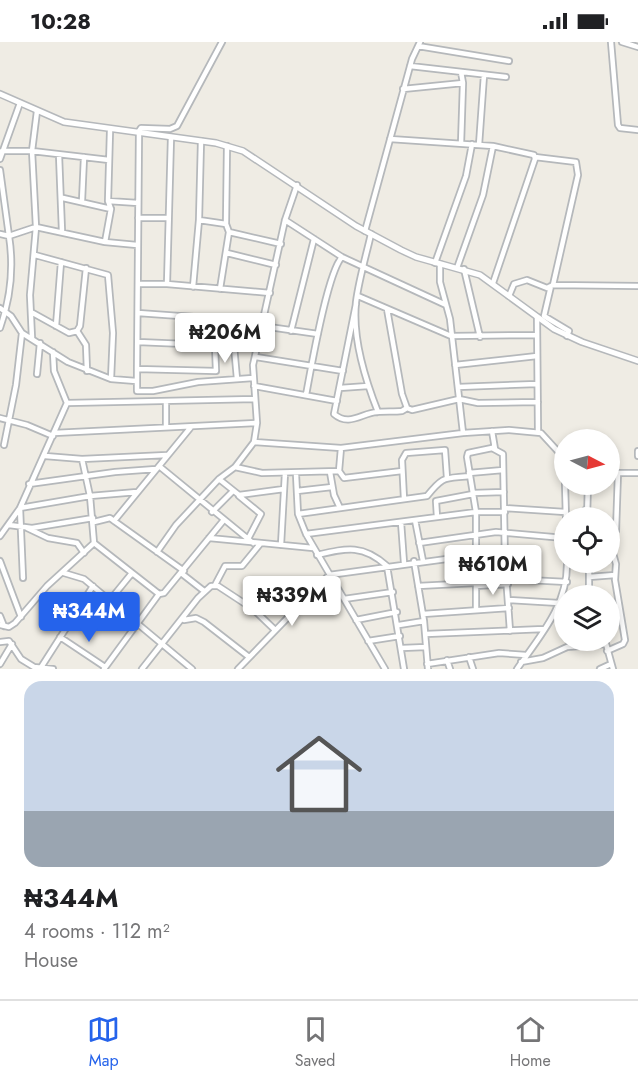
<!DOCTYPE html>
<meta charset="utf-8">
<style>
:root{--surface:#fff;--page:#f6f6f6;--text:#202124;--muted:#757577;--line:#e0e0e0;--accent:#2563eb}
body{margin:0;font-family:Jost,sans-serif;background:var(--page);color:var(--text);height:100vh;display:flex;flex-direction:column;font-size:22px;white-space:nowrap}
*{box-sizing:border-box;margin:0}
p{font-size:20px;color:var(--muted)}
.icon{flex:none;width:33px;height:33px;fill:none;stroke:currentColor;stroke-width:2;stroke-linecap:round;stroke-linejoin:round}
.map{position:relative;height:627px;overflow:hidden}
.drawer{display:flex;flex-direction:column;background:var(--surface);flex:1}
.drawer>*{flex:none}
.needle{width:39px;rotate:96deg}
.tools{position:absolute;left:554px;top:387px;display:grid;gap:12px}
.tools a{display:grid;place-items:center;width:66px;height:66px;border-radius:50%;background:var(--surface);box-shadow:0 3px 9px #0003;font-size:30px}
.price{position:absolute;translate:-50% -51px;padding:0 14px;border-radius:6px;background:#fff;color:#222;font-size:20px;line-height:39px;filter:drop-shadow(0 2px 3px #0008)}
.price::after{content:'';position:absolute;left:50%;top:36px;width:18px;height:14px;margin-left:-9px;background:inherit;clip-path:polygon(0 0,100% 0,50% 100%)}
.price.current{background:var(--accent);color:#fff}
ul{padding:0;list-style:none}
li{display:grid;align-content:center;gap:12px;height:318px;padding:0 24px}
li+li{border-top:2px solid var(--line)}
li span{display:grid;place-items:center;height:186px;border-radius:18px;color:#555}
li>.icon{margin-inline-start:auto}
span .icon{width:108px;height:108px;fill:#fffc;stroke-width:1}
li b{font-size:26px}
.status{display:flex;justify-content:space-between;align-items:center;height:42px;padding:0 30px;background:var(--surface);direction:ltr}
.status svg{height:16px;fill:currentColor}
.tabs{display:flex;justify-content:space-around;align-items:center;height:84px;border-top:2px solid var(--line);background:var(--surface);font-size:16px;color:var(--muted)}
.tabs a{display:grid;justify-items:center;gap:3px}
.tabs .current{color:var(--accent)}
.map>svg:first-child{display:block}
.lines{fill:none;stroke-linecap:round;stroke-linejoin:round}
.minor-casing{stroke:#b5b8bb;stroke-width:8}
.tertiary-casing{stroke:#b5b8bb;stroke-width:8}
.minor{stroke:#fff;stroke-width:4.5}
.tertiary{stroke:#fff;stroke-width:5}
</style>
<div class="status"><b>10:28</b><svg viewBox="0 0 49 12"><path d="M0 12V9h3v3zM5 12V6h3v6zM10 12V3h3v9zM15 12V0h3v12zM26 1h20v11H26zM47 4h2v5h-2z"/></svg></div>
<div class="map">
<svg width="638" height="627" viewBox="0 0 638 627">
<rect width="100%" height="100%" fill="#efece4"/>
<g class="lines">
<defs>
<path id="minor" d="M611,0L618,83L620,86L638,88
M622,0L638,5
M418,4L509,19
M410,24L506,35
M461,30L463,41L461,102
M403,47L463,41
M37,69L32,109L36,185L105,200L137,203
M390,97L493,104L534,113L535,117L493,241
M479,103L484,33
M2,109H32L109,118
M59,113L62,189
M535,115L576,120L578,133L553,243
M0,117L20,61
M0,128L9,194L36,185L30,253L32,296
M63,156L111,167
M82,159L84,115
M108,159L138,161
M138,176H168
M199,178L226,182L229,190L220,247
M285,178L342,215L446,263
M226,182L227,104
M365,189L412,17L420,0
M229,190L281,202
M0,192L9,194C14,226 11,255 0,286
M371,192C366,214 359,237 356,260C352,296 365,337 378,370
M105,200L111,167L108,159L110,89
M227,211L276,223
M35,213L108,233L113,291L111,337
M435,221L466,134L472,102
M440,222V240L450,277L463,391
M457,226L483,153L493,104
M464,227L480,295
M138,242H167L270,251
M167,242L171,95
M551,244L544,274L569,289L567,294
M193,245L199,178L201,99
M358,254L451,294L537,293
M509,254L514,242L527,238L547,246L553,243L638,244
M356,262L334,372C349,385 362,371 377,370C385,369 394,370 402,369L407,366
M0,266L11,274L22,291L68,320L111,337L136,339
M387,267L402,352L407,366L412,368L459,357L478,361L538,360
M31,270L69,291L77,289
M138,271L262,280
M537,275L538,389
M56,284L61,220
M262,284L318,292
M77,289L80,284L86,226
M77,289L86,303L87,329
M291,289L314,197
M138,300L258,305
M215,304L216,329L137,327L139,89L141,86L170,87L177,84L222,0
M234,304L237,337
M256,315L343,329
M455,323L537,314
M137,327V349H153L198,340L253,336
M37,332L40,301
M254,344L337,359
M458,345L537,342
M340,346L368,344
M306,353C311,327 327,231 342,215
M166,359V385
M67,361L255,357
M0,376L27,383L53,394
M492,389L495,407
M54,391L257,381
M254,400L341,406L463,391L509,388L541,391L564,416
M4,403L16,343L22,291
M341,406L339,429L344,436L402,429
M638,409V414
M45,414L82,417L167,413
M159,424L253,501
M235,425L262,431L339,429
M330,430L334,453L340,466
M469,431L503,428
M609,431H638
M296,432L298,472L306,492L385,627
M219,437L239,453L284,447
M29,442L115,430L156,427
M565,442L566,476
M297,449L332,445
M473,451L504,450
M239,454L261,472L248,497
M404,457L402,418L406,411L445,408L447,436
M20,466L90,454L137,450
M20,466L23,536
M504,466L565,470
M212,470L233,449
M298,472L427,454C444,433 444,437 470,434
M437,475L436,459L473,452
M578,476L586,467
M587,476L588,442
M415,478L423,519
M114,479L191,385
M94,480L110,476L184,529
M401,480L404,521
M9,483L32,486L93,476
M27,486L48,496L77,501L84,511
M306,492L476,470H505
M0,494L20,466L67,361L54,329L53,310
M209,496L313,506
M609,497L616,489L618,431
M94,501L159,552
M419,501L496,490L564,496
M281,503L285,431
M157,510L176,483L219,437L235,425L254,400L257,381L253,323L285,178L297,143
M317,513C347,506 363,502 387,524L404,627
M0,519L21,575
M414,519L424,579L428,627
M589,520V544L592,554
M476,524L505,520
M64,531L84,537L192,627
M181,531L204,549
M589,535L615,533
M508,537L567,540
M215,543L225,524H242L260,502
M418,544L476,541
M476,544L508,542
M344,557L393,550
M110,558L132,531
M509,558L559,561
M476,568V470L467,415L468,411L492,406L503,412L505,520L510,589
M423,572L509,566
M0,574L4,584
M184,578L196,576L204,580L249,615
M356,578L397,570
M0,583L9,585L15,581L47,544L94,501L90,454L82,417
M399,583L424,579
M426,592L544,587
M60,595L105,625
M605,598L613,627
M368,599L400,594
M0,600L9,599L21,617L34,625L53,627
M402,606L426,605
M607,609L623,602L625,598L615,538L616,522L609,497
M469,615L473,627
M447,618L450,627
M521,620L543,616L567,605L606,602
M0,622L12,602
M427,622L499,611L526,613
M40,627L93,544
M104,627L159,552L164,551L223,479
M142,627L198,556L211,544H218L253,567L274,587
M238,627L329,533L476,513
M517,627C540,594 568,563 567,520
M600,627L611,622"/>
<path id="tertiary" d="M0,52L64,80L216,101L243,109L356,184L401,208L416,215L480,233L554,287L582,300L638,319"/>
</defs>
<use href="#minor" class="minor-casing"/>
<use href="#tertiary" class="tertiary-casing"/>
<use href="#minor" class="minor"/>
<use href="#tertiary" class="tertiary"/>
</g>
</svg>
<div class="tools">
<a><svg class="needle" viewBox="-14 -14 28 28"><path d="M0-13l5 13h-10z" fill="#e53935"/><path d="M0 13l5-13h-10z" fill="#757577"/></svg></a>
<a><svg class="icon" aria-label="locate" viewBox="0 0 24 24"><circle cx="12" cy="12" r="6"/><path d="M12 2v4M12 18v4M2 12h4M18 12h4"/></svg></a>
<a><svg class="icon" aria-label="layers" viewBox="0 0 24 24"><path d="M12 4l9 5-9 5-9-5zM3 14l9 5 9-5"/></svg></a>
</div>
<b class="price" style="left:225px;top:322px">₦206M</b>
<b class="price" style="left:493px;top:554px">₦610M</b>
<b class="price" style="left:292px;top:585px">₦339M</b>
<b class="price current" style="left:89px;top:601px">₦344M</b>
</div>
<section class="drawer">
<ul>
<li><span style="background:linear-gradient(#c9d6e8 70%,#9aa5b1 0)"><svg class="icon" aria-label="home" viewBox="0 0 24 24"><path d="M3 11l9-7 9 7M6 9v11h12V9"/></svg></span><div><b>₦344M</b><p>4 rooms · 112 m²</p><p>House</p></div></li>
</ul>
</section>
<nav class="tabs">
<a class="current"><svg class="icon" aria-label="map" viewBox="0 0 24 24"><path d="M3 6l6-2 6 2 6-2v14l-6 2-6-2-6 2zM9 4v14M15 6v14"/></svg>Map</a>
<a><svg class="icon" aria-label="saved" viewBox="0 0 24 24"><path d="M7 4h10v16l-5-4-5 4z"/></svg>Saved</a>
<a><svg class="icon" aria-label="home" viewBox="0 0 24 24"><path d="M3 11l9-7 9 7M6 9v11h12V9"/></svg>Home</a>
</nav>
